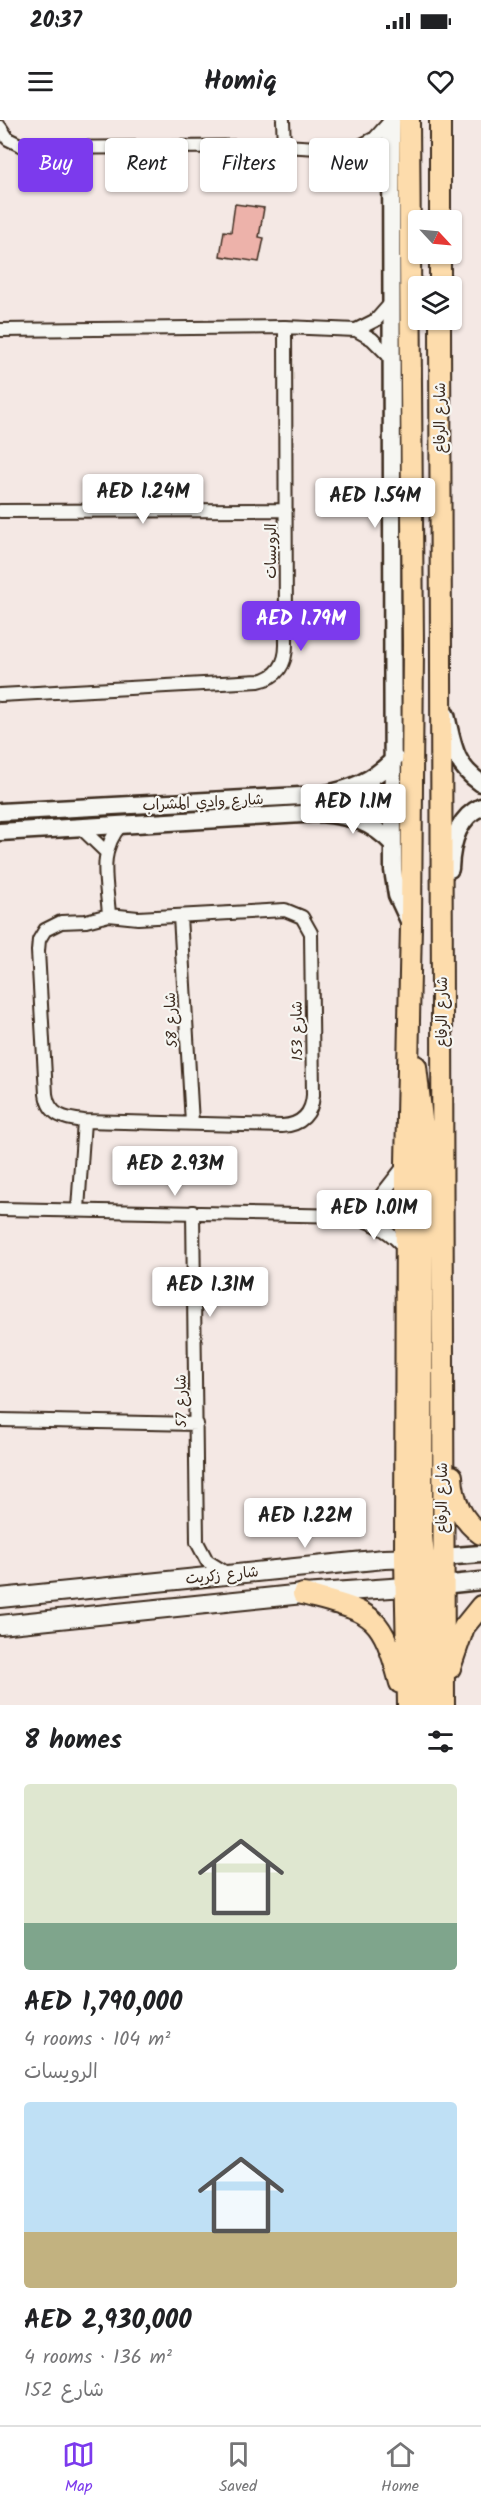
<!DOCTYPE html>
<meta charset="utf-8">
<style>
:root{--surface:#fff;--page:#f6f6f6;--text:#202124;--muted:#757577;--line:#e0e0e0;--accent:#7c3aed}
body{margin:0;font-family:Kalam,"Playpen Sans Arabic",sans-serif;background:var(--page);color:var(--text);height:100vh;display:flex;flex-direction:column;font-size:22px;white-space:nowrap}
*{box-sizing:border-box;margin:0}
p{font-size:20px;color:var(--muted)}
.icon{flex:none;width:33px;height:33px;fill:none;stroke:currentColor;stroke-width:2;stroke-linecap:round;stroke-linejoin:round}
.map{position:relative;height:1585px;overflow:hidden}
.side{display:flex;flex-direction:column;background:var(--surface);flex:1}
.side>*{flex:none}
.hud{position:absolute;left:18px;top:18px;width:446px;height:54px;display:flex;gap:12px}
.needle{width:39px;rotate:116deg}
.fabs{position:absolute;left:408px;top:90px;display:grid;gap:12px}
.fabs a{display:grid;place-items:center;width:54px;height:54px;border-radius:6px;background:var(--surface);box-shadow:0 2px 4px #0004;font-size:30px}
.price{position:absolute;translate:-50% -51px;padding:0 14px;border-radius:6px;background:#fff;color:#222;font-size:20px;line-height:39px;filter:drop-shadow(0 2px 3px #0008)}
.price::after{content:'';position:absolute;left:50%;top:36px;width:18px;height:14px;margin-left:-9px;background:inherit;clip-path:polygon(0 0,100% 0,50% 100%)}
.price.current{background:var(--accent);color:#fff}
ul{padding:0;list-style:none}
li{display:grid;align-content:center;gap:12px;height:318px;padding:0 24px}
li span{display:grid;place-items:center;height:186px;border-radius:6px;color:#555}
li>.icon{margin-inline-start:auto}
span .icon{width:108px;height:108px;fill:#fffc;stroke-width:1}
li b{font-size:26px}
h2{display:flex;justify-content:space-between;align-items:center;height:72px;padding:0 24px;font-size:26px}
.pill{padding:0 21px;border-radius:6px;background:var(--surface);box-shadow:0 2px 4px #0004;font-size:21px;line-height:54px}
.pill.current{background:var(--accent);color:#fff}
.status{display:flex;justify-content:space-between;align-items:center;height:42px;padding:0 30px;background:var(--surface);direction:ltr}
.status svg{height:16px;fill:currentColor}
header{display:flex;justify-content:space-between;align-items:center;height:78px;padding:0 24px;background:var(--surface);font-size:27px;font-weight:800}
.dock{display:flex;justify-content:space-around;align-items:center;height:84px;border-top:2px solid var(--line);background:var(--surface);font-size:16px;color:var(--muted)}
.dock a{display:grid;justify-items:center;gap:3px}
.dock .current{color:var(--accent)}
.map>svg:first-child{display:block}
.building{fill:#edb2aa;stroke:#3b2a1e;stroke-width:1.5}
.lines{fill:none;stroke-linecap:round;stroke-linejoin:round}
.minor-casing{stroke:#3b2a1e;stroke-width:16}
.tertiary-casing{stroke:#3b2a1e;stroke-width:21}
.secondary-casing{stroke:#3b2a1e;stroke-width:22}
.primary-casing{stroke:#3b2a1e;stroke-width:24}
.minor{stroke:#f6f6f2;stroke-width:12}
.tertiary{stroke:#f6f6f2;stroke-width:16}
.secondary{stroke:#f6f6f2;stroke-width:18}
.primary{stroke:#fddcac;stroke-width:20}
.labels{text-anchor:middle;stroke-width:4.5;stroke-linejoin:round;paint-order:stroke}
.street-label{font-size:15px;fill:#3b2a1e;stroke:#f6f6f2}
</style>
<div class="status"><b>20:37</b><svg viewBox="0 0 49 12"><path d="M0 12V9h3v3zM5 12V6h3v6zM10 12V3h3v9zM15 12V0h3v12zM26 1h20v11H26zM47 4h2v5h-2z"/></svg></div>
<header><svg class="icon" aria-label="menu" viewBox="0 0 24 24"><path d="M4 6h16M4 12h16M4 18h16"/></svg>Homiq<svg class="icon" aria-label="heart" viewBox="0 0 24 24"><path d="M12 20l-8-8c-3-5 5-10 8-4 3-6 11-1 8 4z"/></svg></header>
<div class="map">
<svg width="481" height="1585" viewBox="0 0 481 1585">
<rect width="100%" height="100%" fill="#f4e8e4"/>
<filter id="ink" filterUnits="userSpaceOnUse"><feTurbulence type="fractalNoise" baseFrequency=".0167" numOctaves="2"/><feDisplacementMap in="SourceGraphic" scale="12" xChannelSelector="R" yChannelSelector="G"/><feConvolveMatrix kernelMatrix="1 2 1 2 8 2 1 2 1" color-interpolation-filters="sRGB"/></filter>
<g filter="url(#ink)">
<path class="building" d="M235,84L264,88L259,117L264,118L259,142L220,136L224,111L231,112Z"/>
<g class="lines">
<defs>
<path id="minor" d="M283,0L284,26
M0,7L8,19L26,28L284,26L352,30L374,41L391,58
M352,30L375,18L391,0
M0,210L285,207L356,210L372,219L391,238
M356,210L376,200L391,183
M0,391L286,390
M0,575L259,561C278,557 286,544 286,525L285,207
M80,707L105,731
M285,790L302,797L311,813L313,975C312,994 301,1005 282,1006L84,1001C65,999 49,996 46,974L38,831L39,820L45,810L61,802L86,801L109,795L138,798Z
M109,795C107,762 97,732 121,705
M180,796L192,1003
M0,1089L350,1096C374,1102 392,1112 407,1131
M78,1089L84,1001
M193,1092L197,1422L207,1441L228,1454
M350,1096L376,1082L405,1045
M0,1300L197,1304"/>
<path id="tertiary" d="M391,0L393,750L397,775L411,805
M446,595C453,625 454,645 481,663
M351,690L368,694L379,686C383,669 369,666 356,671
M0,692L320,675C351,670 373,661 395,638
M0,712L320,693C351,696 371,701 393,724
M450,749C451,725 457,698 481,687
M442,1437L481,1434
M442,1465L481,1461"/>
<path id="secondary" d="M0,1478L384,1439L419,1438
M0,1505L303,1474L420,1466"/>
<path id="primary" d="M440,0V100
M440,134V166
M440,200L444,1585
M416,946L423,1008L422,1416L424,1438L442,1465
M452,1356C453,1380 461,1400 481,1414
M416,1443L422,1450L425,1459L426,1585
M303,1474C372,1493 381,1490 400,1563
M450,1548L464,1507L481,1486
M408,1585L405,1439L406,1044L411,805L413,525L409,0"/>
</defs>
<use href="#minor" class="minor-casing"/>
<use href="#tertiary" class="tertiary-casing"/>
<use href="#secondary" class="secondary-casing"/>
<use href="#primary" class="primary-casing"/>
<use href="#minor" class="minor"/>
<use href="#tertiary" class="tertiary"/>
<use href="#secondary" class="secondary"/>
<use href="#primary" class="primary"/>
</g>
</g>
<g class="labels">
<g class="street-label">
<text transform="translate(440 298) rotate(-90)" y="5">شارع الرفاع</text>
<text transform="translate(271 431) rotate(-90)" y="5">الرويسات</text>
<text transform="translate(203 682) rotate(-3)" y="5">شارع وادي المشراب</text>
<text transform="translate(442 892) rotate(-90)" y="5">شارع الرفاع</text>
<text transform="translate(171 900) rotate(-93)" y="5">شارع 58</text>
<text transform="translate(297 911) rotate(-91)" y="5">شارع 153</text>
<text transform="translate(181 1281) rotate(-91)" y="5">شارع 57</text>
<text transform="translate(442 1378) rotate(-90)" y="5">شارع الرفاع</text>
<text transform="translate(222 1455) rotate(-6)" y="5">شارع زكريت</text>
</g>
</g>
</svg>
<div class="fabs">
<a><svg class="needle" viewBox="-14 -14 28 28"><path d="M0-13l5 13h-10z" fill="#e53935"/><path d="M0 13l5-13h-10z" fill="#757577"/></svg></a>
<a><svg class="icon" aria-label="layers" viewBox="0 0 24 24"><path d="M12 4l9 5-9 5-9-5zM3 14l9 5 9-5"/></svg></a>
</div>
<b class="price" style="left:143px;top:405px">AED 1.24M</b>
<b class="price" style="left:375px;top:409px">AED 1.54M</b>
<b class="price current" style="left:301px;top:532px">AED 1.79M</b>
<b class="price" style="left:353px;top:715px">AED 1.1M</b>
<b class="price" style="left:175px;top:1077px">AED 2.93M</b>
<b class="price" style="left:374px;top:1121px">AED 1.01M</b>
<b class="price" style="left:210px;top:1198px">AED 1.31M</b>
<b class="price" style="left:305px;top:1429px">AED 1.22M</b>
<div class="hud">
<a class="pill current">Buy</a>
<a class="pill">Rent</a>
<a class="pill">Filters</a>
<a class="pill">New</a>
</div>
</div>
<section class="side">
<h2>8 homes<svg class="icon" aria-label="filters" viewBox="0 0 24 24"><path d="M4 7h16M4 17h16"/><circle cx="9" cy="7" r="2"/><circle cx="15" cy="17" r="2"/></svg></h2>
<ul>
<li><span style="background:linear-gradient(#dfe7d0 75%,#7fa58c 0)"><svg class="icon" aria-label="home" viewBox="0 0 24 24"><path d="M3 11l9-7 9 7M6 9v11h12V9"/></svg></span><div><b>AED 1,790,000</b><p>4 rooms · 104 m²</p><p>الرويسات</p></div></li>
<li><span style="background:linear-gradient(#bfe0f5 70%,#c2b280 0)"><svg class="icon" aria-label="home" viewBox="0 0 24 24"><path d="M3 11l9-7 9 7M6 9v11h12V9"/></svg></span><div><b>AED 2,930,000</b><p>4 rooms · 136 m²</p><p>شارع 152</p></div></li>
</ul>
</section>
<nav class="dock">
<a class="current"><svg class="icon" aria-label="map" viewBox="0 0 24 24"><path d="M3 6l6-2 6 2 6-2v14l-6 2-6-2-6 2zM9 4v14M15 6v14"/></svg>Map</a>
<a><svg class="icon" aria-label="saved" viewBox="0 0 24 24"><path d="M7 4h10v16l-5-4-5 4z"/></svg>Saved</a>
<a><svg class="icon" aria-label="home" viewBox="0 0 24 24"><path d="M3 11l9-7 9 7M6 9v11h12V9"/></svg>Home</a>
</nav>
